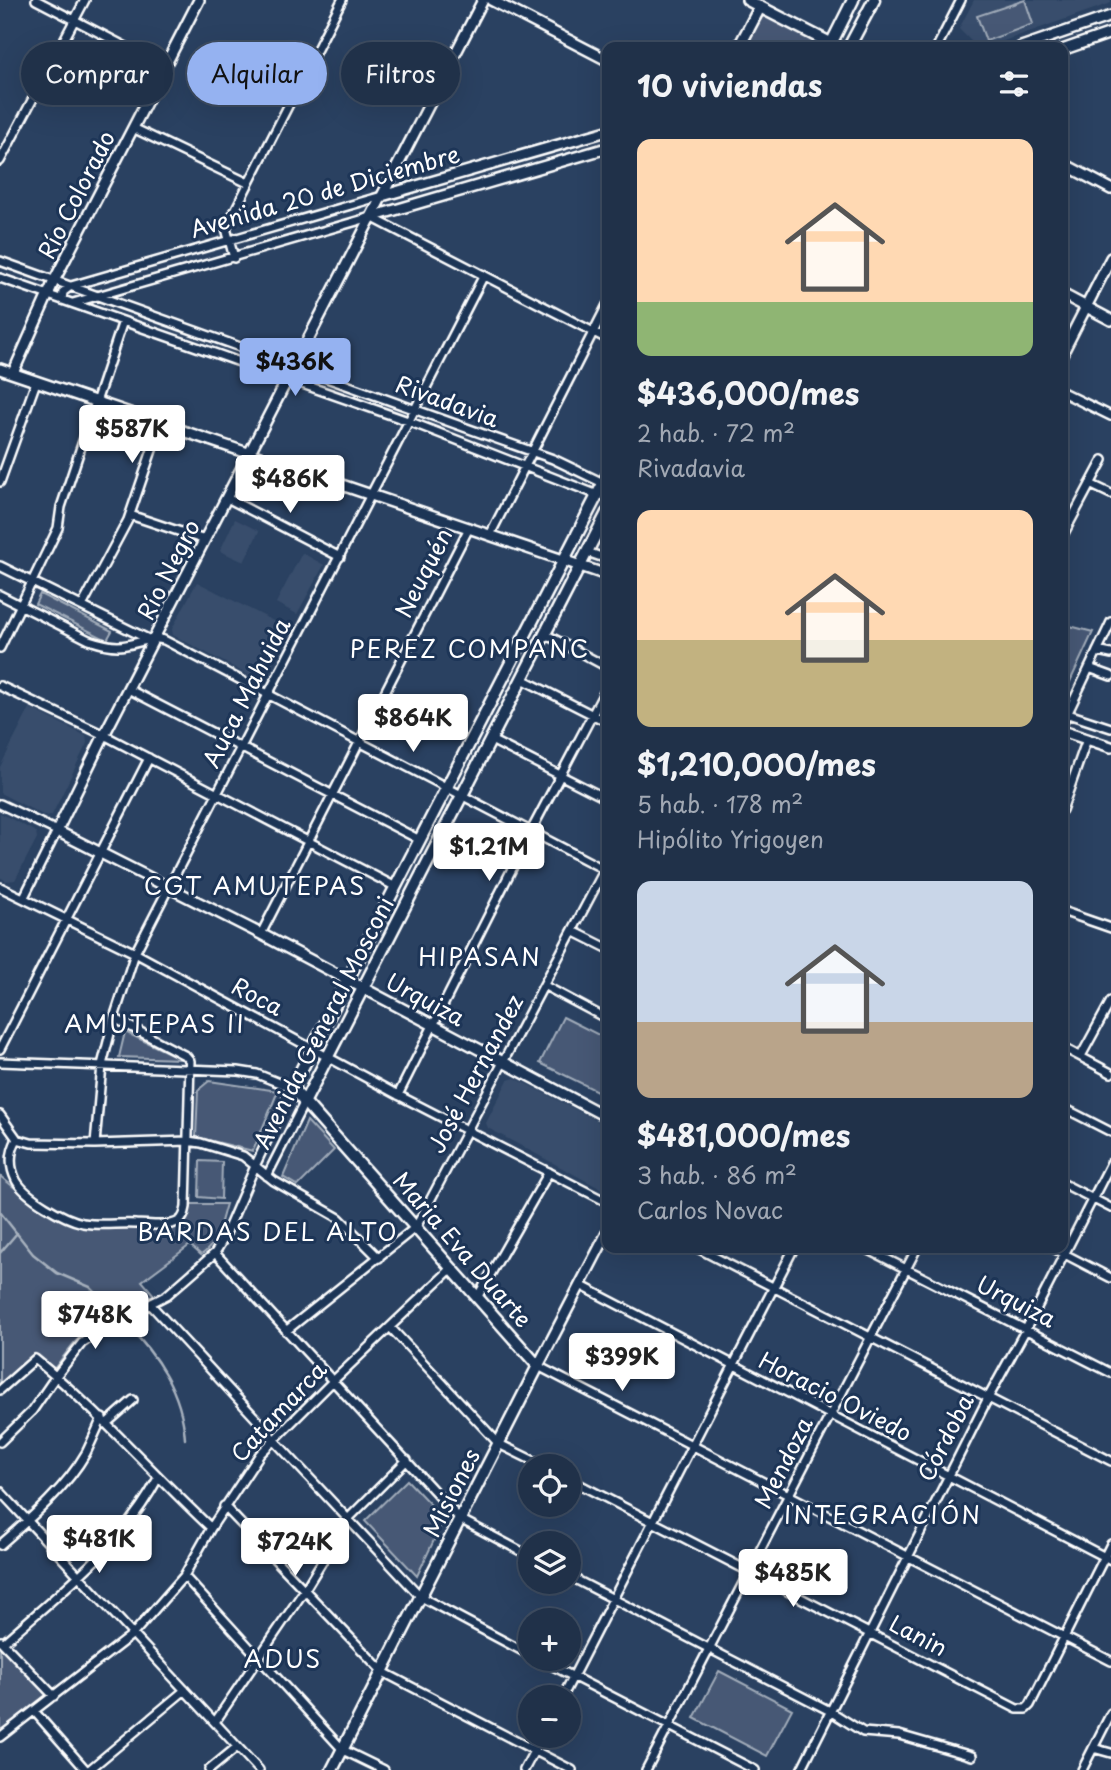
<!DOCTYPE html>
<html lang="es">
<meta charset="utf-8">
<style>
:root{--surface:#203149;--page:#2d3d53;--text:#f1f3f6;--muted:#a2a9b4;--line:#3d4c61;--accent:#95b2f1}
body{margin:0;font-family:"Playpen Sans",sans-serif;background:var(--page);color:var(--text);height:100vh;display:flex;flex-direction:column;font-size:26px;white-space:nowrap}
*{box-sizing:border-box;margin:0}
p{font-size:23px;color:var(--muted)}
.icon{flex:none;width:38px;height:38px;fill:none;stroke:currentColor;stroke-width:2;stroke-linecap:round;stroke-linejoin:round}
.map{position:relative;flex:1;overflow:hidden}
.panel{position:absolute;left:602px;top:42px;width:466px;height:1211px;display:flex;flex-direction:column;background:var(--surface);border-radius:14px;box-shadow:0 7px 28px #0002,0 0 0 2px var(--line)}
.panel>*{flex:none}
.guide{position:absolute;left:21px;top:42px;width:476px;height:63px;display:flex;gap:14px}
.fabs{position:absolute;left:518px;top:1454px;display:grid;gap:14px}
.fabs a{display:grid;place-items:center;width:63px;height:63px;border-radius:50%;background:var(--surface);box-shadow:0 7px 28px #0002,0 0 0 2px var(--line);font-size:35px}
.price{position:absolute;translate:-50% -60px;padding:0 16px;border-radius:7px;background:#fff;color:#222;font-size:23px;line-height:46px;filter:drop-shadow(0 2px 4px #0008)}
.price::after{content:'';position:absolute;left:50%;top:42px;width:21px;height:16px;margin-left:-10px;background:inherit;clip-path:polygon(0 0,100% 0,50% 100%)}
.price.active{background:var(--accent);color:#111}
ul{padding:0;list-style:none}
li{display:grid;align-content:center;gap:14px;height:371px;padding:0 35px}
li span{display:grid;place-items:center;height:217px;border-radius:14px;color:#555}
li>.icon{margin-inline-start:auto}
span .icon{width:126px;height:126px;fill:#fffc;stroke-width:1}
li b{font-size:30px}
h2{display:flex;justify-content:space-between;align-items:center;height:84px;padding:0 35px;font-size:30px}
.tag{padding:0 24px;border-radius:32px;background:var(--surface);box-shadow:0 7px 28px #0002,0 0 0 2px var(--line);font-size:24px;line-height:63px}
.tag.active{background:var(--accent);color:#111}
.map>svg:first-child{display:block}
.built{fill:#394e6c}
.green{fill:#465975;stroke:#a2acba;stroke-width:2}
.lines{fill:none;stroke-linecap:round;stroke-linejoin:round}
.stream{stroke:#a7b1be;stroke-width:2.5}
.minor-casing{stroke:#fff;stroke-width:12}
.tertiary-casing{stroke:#fff;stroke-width:14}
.secondary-casing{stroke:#fff;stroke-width:15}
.minor{stroke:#1d3557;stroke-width:7}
.tertiary{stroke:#1d3557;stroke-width:9}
.secondary{stroke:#1d3557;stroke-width:10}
.labels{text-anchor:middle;stroke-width:6;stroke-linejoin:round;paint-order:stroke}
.street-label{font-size:23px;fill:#fff;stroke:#1d3557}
.neighbourhood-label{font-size:24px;letter-spacing:2px;fill:#fff;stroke:#1d3557}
</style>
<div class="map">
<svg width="1111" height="1770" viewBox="0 0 1111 1770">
<rect width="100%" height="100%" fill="#2a4161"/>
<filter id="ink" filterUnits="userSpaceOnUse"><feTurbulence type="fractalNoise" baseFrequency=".0143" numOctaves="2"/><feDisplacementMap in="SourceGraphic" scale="14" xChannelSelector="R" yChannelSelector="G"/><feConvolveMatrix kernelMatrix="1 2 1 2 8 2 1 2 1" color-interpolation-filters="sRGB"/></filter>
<g filter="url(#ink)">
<path class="built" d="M974,0H1111V3L986,47H977L959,29Z
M235,519L259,531L244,562L220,551Z
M302,553L324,565L297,614L276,603Z
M197,582L291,630L276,635L265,654L274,661L265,678H254L173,635L172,629Z
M30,708L86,736L87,743L52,815L47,817L0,793V767Z
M0,813L36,832L37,838L15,880L6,881L0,877Z
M515,1078L607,1126V1192L488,1128L486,1123L508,1080Z"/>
<path class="green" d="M1025,0L1033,24L986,41L977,16Z
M766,16L769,17L828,47H745L761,17Z
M40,594L112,631L107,640L35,604Z
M1062,624L1093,632L1062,699Z
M563,1017L607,1039V1096L540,1063Z
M125,1032L182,1059L119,1057Z
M209,1081L278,1091L253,1151L196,1137L198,1090Z
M307,1121L334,1150L298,1186L283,1177Z
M200,1161L222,1162L221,1199L199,1197Z
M0,1176L42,1210L76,1224L157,1227L187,1215L190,1204H226C220,1223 218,1244 201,1255L190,1245L142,1281L154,1295L88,1329L74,1343L53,1370L38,1357L33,1356L0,1384Z
M407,1480L444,1519L417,1576L365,1521Z
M0,1644L51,1696L0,1734Z
M719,1671L792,1709L767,1756L694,1718Z"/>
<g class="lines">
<path class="stream" d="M0,1212L33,1254L57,1273L90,1287L119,1316
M0,1253L17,1233
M124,1322C157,1355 182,1392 185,1439"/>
<defs>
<path id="minor" d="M36,0L165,67
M937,47L961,0
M133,128L248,183
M0,161L85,0
M234,258L226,228L342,0
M0,261L553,459L603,483
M0,278L408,421L598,495
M62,300L63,292L71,286L382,196
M73,303L371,217L607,339
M1062,392L1111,416
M0,482L36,382
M1090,484L1111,494
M227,498L340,557
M130,515L205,540
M490,535L607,305
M1062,537L1103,460
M587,552L607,559
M0,566L148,639
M0,595L89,640C98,643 108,646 118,646C134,646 148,636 164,640L607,871
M82,606L128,520L161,424
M545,634L607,667
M0,648L58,528L61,507L123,321
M1097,651L1111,654
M1089,668L1111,676
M522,679L607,722
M0,686L104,735L396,887
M128,689L420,840
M1062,712L1111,728
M1062,725L1111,622
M491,740L607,799
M0,804L57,831L24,897
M1062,810L1087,739
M0,887L135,953L398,1095L607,1202
M1062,911L1111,928
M573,931L607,948
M261,934L469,528
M545,986L607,1019
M1062,1047L1111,1073
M0,1049L149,758
M1081,1056L1111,1001
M0,1062L238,1071L257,1074L292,1088L256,1164L224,1238L215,1253L167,1295L109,1325L82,1343L56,1376L32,1411L0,1442
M398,1095L531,831L607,687
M1062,1107L1111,1132
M0,1115L17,1139L31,1143L95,1144L188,1141L201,1143L243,1156L274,1181L339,1218L379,1258
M17,1139C10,1152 9,1166 16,1180C25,1197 64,1219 83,1223C100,1226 119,1223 136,1224C149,1224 168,1228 179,1221C184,1218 185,1212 186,1207L190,1061L186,1056L114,1018
M95,1144L102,1065L114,1018L135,953L484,275
M267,1176L304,1103
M1062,1183L1111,1208
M697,1248L1111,1461
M865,1248L1111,1373
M1053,1248L1111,1278
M215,1253L460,1519L530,1556
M580,1285L1111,1560
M478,1296L549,1172
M150,1304L262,1425L274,1440L421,1597L530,1655
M390,1327L499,1444L544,1466
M286,1331L416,1227L606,867
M538,1366L1111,1661
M0,1390L35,1359C98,1410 151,1472 211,1528
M107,1423L133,1400
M569,1479L1017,1709H1026L1030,1705L1111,1544
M0,1491L259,1770
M224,1506L383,1672L572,1770
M0,1545C31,1518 66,1488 86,1453C92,1441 97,1429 102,1418
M184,1576L343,1750L384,1770
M569,1576L830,1711L863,1732L899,1735L972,1756
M1,1641L54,1696
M3,1643C59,1593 123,1545 158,1478
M539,1659L755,1770
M562,1698L794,1248
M34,1711L86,1770
M215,1722L304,1591L348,1519L407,1460
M0,1737L133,1634L184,1576L211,1528L260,1454L333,1381L452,1268
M1093,1748L1111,1753
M89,1770L185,1690
M209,1770L237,1747
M524,1770L542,1736
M646,1770L917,1248
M801,1770L988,1398L1026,1329L1111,1163
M1082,1770L1111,1713"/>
<path id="tertiary" d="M483,0L104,735L57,831L261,934L607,1117
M491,0L607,60
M747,0L760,7
M1021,47L1111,16
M1062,50L1111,33
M1062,163L1111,189
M382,196L607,131
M371,217L607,148
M1062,294L1111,320
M1062,354L1111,258
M0,369L607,575
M13,373L54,281L199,0
M1062,731L1111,747
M538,1366L607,1233"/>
<path id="secondary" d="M831,44L853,0
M739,47L760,7L838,47
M849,47L874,0
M304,1103L607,513
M332,1770L538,1366L292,1088L607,476"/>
</defs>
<use href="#minor" class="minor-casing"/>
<use href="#tertiary" class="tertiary-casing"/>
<use href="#secondary" class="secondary-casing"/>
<use href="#minor" class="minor"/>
<use href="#tertiary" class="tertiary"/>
<use href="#secondary" class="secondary"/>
</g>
</g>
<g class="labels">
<g class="street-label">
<text transform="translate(325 192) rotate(-16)" y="8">Avenida 20 de Diciembre</text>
<text transform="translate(77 195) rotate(-63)" y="8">Río Colorado</text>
<text transform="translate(447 402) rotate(20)" y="8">Rivadavia</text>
<text transform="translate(169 570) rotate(-63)" y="8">Río Negro</text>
<text transform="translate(424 573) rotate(-63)" y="8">Neuquén</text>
<text transform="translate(247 693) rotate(-63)" y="8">Auca Mahuida</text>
<text transform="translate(257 997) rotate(28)" y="8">Roca</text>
<text transform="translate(425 1000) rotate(28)" y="8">Urquiza</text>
<text transform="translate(324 1023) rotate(-63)" y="8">Avenida General Mosconi</text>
<text transform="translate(476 1074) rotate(-62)" y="8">José Hernandez</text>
<text transform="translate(462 1250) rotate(49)" y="8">Maria Eva Duarte</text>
<text transform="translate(1016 1302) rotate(27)" y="8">Urquiza</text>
<text transform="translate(835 1397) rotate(27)" y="8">Horacio Oviedo</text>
<text transform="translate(279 1412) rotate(-47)" y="8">Catamarca</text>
<text transform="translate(946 1438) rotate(-63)" y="8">Córdoba</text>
<text transform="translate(784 1463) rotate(-63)" y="8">Mendoza</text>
<text transform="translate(452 1493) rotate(-63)" y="8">Misiones</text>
<text transform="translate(918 1636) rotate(27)" y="8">Lanin</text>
</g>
<g class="neighbourhood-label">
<text x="470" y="658">PEREZ COMPANC</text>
<text x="255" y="895">CGT AMUTEPAS</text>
<text x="480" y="966">HIPASAN</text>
<text x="155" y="1033">AMUTEPAS II</text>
<text x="268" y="1241">BARDAS DEL ALTO</text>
<text x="883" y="1524">INTEGRACIÓN</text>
<text x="283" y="1668">ADUS</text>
</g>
</g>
</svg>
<div class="fabs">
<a><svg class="icon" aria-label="locate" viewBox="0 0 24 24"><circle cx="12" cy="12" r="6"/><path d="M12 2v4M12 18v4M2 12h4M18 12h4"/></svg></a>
<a><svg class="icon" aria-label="layers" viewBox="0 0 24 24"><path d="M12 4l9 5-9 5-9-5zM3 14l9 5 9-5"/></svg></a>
<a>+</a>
<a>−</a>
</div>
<b class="price active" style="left:295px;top:398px">$436K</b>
<b class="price" style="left:132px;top:465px">$587K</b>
<b class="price" style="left:290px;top:515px">$486K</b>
<b class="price" style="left:413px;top:754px">$864K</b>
<b class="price" style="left:489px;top:883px">$1.21M</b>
<b class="price" style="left:95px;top:1351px">$748K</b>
<b class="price" style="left:622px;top:1393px">$399K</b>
<b class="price" style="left:99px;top:1575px">$481K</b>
<b class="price" style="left:295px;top:1578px">$724K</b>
<b class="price" style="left:793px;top:1609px">$485K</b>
<div class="guide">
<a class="tag">Comprar</a>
<a class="tag active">Alquilar</a>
<a class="tag">Filtros</a>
</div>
<section class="panel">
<h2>10 viviendas<svg class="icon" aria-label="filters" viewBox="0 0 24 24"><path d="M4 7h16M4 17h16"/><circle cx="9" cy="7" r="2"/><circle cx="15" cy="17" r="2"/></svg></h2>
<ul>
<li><span style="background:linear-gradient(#ffd9b3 75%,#8fb573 0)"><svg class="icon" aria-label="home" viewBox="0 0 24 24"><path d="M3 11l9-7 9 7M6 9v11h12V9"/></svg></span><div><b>$436,000/mes</b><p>2 hab. · 72 m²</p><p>Rivadavia</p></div></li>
<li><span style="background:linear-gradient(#ffd9b3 60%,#c2b280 0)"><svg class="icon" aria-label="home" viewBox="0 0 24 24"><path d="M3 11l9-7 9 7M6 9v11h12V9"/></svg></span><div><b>$1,210,000/mes</b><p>5 hab. · 178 m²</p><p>Hipólito Yrigoyen</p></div></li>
<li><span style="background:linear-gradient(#c9d6e8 65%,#b9a48a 0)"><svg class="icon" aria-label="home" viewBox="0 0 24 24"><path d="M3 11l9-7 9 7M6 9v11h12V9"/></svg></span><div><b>$481,000/mes</b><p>3 hab. · 86 m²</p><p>Carlos Novac</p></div></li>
</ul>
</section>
</div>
